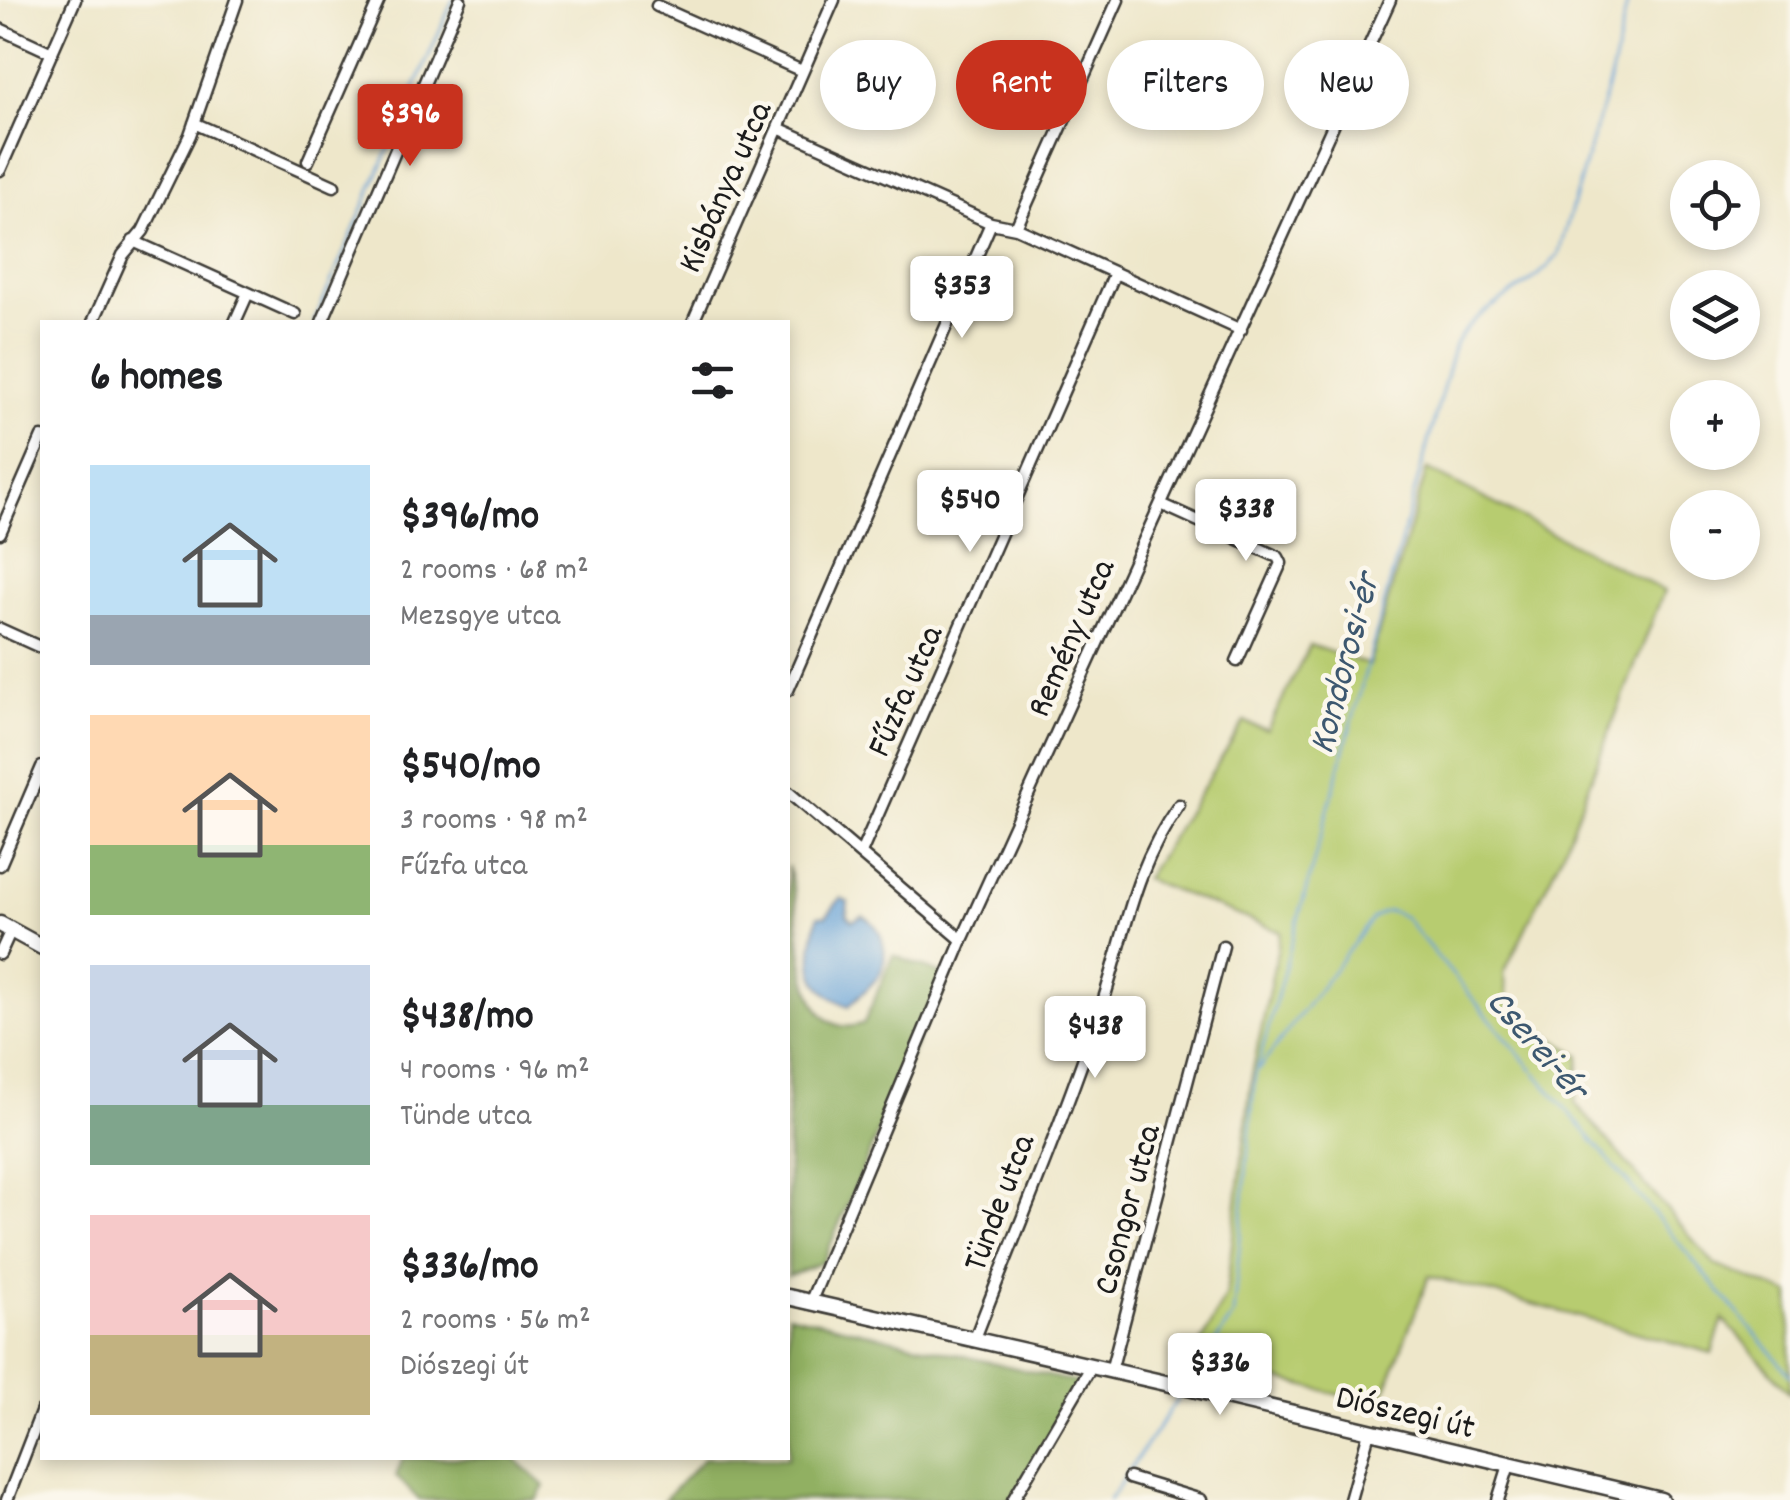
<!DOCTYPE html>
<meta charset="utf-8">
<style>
:root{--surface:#fff;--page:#f2f2f2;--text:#202124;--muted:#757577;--accent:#c8321e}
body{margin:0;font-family:Dekko,sans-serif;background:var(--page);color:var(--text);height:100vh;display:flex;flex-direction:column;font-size:38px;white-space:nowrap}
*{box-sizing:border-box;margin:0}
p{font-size:32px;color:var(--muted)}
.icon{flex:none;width:55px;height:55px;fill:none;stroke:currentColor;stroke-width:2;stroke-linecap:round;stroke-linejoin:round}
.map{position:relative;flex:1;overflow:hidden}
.panel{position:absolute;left:40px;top:320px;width:750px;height:1140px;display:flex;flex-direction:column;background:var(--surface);border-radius:0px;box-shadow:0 5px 15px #0003}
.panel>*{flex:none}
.guide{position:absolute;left:820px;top:40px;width:820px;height:90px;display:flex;gap:20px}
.tools{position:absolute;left:1670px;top:160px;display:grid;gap:20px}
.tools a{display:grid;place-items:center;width:90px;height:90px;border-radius:50%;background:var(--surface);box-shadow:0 5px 15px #0003;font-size:50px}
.price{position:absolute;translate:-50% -85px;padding:0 22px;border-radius:10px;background:#fff;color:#222;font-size:32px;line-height:65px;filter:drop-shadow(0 2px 5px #0008)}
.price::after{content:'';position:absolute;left:50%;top:60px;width:30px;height:22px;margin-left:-15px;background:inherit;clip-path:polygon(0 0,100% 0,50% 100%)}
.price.current{background:var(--accent);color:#fff}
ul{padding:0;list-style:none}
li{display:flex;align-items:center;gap:30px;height:250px;padding:0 50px}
li span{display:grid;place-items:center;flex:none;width:280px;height:200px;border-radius:0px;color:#555}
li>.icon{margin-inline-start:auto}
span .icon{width:120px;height:120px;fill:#fffc;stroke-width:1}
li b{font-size:42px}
h2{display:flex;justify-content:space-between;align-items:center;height:120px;padding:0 50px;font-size:42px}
.chip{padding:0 35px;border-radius:45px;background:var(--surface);box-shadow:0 5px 15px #0003;font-size:35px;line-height:90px}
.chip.current{background:var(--accent);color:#fff}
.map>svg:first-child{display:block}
.green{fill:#b7cc70;stroke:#6a7446;stroke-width:2.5}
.forest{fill:#91b062;stroke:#56663f;stroke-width:2.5}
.water{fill:#66a1d6;stroke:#415e79;stroke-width:2.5}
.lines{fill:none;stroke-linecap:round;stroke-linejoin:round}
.stream{stroke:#66a1d6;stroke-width:2.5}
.street-casing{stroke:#3c3a36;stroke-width:15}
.secondary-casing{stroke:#3c3a36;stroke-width:19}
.street{stroke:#fff;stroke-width:10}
.secondary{stroke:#fff;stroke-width:14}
.labels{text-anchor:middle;stroke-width:9;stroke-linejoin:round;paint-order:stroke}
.street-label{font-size:35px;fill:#1c1c1c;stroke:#fbf7ec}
.water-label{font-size:38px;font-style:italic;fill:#3d5870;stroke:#fbf7ec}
</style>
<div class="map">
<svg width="1790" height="1500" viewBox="0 0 1790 1500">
<rect width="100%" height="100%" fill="#fbf7ec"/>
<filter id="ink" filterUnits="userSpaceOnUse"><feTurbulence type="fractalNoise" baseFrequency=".01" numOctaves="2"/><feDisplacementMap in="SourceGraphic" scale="20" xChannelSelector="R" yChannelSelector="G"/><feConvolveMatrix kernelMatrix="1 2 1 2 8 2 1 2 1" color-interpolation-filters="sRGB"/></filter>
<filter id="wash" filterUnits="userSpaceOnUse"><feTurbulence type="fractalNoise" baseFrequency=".0048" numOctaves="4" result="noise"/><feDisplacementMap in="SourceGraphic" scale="40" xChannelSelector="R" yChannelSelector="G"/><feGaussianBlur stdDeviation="2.25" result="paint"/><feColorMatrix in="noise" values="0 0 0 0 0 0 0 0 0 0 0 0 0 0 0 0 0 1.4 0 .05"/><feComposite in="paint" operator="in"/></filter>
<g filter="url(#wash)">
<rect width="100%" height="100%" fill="#eee7ca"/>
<path class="green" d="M1427,469L1664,591L1562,853L1504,973L1510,1013L1580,1055L1575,1103L1715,1265L1790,1294V1393L1723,1319L1712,1353L1429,1276L1380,1404L1193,1359L1226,1295L1252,1075L1281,932L1145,879L1244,722L1267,730L1310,645L1369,665Z"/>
<path class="forest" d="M788,866C791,879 795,892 796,905C801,942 802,1047 864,1023L893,955L945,975L823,1262L788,1276Z
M788,1314L1079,1383L1013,1500H664L704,1458H788Z
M403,1458H514L545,1486L537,1500H419L396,1476Z"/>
<path class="water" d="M841,898L848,902L847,915L852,921L863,916C882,925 891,955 879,975C872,986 858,996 849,1006C803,988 809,958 818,916H826Z"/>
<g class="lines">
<path class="stream" d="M314,322L453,0
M1259,1069L1373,918C1385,909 1391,910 1404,917L1790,1375
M1190,1381L1233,1316L1255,1077L1455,344C1479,303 1530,292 1558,255L1612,72L1628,0
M1109,1500L1181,1394"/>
</g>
</g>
<g filter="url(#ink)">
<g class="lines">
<defs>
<path id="street" d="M657,6L802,71
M0,29L52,53
M194,123L334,186
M778,128L991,223
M308,161L379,0
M0,170L75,0
M1016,228L1241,330
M133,241L295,314
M93,322L123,255L143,231L190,135L237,0
M235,322L248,293
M322,322L460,0
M693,322L834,0
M1161,504L1278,557L1281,563L1237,661
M0,533L42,437
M0,629L42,648
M788,690L991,223L1016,228L1118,0
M788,792L962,940
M861,853L1115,273
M0,865L42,767
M0,954L11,930
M810,1303L962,940L1390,0
M974,1341C1016,1231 1063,1122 1100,1011C1126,934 1131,873 1179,805
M1111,1371L1223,946
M1129,1478L1201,1500
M7,1500L42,1410
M1013,1500L1091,1367
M1350,1500L1369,1432
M1498,1500L1509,1465"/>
<path id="secondary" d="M0,924L42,947
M788,1297L1192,1389L1661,1500"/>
</defs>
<use href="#street" class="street-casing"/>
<use href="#secondary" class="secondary-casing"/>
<use href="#street" class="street"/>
<use href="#secondary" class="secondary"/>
</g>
</g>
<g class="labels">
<g class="street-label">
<text transform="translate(723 186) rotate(-66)" y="12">Kisbánya utca</text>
<text transform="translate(1069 637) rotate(-66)" y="12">Remény utca</text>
<text transform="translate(903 690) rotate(-66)" y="12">Fűzfa utca</text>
<text transform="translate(997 1202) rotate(-69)" y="12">Tünde utca</text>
<text transform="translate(1125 1209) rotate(-75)" y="12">Csongor utca</text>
<text transform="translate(1406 1410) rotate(13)" y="12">Diószegi út</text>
</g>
<g class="water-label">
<text transform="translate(1342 663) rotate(-75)" y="13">Kondorosi-ér</text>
<text transform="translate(1539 1043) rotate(49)" y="13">Cserei-ér</text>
</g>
</g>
</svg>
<div class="tools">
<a><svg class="icon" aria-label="locate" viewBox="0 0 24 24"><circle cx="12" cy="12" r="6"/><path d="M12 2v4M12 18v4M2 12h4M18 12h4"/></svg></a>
<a><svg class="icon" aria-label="layers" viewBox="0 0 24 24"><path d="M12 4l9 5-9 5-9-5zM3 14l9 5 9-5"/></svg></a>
<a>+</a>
<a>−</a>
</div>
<b class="price current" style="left:410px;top:169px">$396</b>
<b class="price" style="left:962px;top:341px">$353</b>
<b class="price" style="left:970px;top:555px">$540</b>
<b class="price" style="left:1246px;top:564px">$338</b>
<b class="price" style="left:1095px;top:1081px">$438</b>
<b class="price" style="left:1220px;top:1418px">$336</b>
<div class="guide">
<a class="chip">Buy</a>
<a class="chip current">Rent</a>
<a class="chip">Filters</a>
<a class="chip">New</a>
</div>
<section class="panel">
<h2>6 homes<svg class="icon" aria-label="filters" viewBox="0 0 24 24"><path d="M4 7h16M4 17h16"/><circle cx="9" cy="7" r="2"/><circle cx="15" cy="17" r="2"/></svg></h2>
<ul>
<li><span style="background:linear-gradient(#bfe0f5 75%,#9aa5b1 0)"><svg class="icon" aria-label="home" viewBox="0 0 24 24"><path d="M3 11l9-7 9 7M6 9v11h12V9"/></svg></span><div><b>$396/mo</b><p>2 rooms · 68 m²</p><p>Mezsgye utca</p></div></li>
<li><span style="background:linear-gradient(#ffd9b3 65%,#8fb573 0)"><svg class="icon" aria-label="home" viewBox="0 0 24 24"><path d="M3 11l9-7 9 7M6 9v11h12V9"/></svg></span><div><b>$540/mo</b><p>3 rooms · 98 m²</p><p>Fűzfa utca</p></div></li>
<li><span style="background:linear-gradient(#c9d6e8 70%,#7fa58c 0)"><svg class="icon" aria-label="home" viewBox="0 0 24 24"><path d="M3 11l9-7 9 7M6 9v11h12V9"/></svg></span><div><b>$438/mo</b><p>4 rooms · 96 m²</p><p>Tünde utca</p></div></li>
<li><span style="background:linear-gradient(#f6c9c9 60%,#c2b280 0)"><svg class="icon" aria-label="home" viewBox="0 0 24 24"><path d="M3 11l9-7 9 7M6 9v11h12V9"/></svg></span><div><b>$336/mo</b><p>2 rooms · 56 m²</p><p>Diószegi út</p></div></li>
</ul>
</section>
</div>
